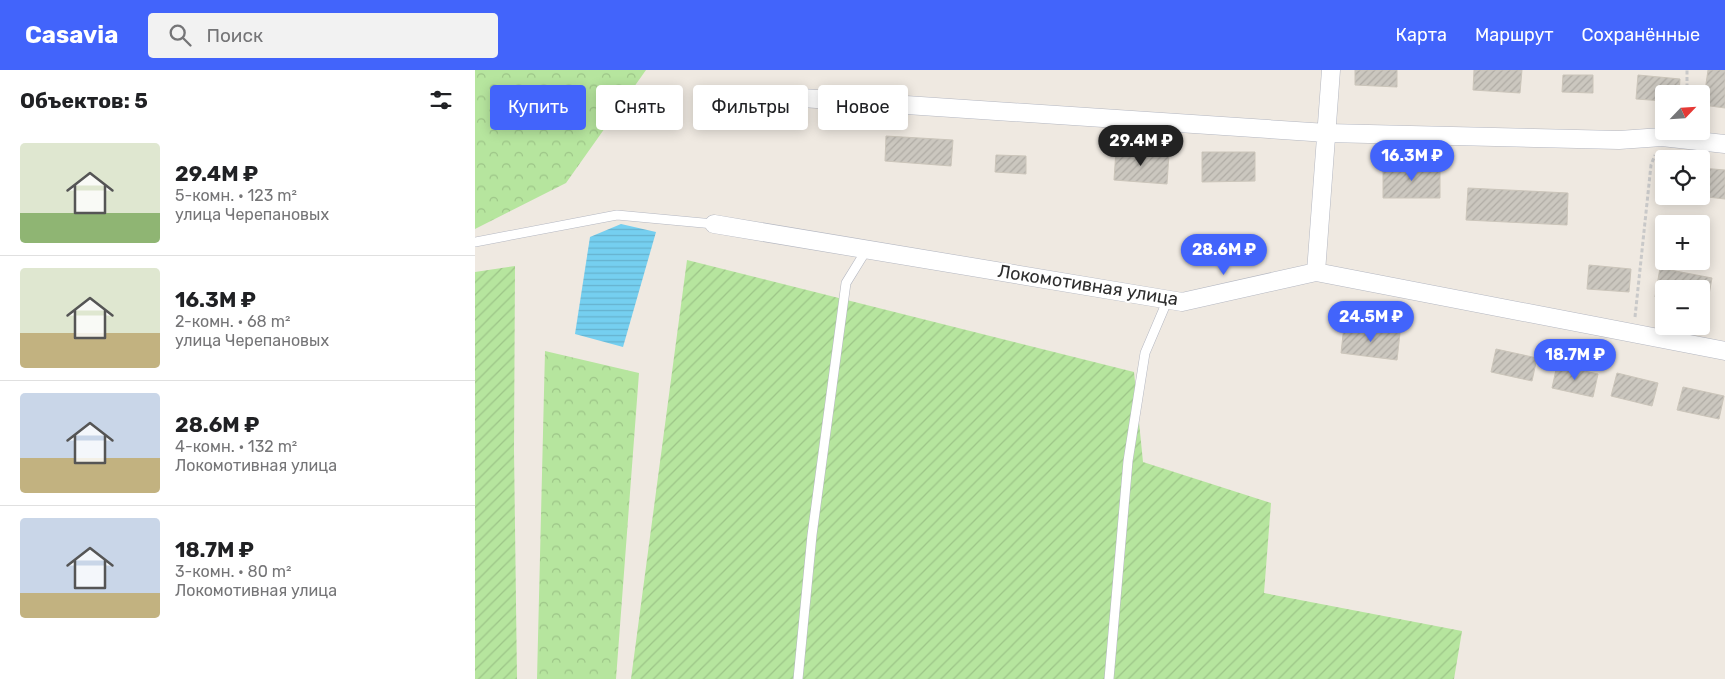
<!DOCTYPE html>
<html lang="ru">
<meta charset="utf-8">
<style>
:root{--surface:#fff;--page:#f2f2f2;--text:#202124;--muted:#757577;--line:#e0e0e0;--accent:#4264fb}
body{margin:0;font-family:Rubik,sans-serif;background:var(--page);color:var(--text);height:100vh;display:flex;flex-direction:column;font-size:19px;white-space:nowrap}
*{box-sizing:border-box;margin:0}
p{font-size:16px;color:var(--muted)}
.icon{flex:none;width:28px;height:28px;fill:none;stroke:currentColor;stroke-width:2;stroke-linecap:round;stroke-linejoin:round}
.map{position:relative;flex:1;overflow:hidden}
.details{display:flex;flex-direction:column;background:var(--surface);width:475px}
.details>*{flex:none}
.top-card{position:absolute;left:15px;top:15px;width:475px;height:45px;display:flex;gap:10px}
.needle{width:32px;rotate:65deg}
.buttons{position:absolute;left:1180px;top:15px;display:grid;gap:10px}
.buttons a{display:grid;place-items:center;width:55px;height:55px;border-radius:5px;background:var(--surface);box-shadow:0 2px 12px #0003;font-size:25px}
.price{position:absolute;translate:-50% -42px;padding:0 11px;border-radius:18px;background:var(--accent);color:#fff;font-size:16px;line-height:32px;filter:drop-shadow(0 1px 2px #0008)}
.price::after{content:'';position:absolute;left:50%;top:30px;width:15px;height:11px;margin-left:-8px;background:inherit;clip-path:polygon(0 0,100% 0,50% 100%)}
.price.current{background:#222;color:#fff}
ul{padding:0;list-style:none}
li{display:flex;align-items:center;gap:15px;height:125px;padding:0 20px}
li+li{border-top:1px solid var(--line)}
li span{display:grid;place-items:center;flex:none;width:140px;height:100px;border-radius:5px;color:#555}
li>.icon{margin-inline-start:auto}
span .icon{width:60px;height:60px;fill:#fffc;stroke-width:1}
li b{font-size:21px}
h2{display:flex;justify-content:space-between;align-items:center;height:60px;padding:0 20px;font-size:21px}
.chip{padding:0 18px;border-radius:5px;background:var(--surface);box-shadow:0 2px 12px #0003;font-size:18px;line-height:45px}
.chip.current{background:var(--accent);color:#fff}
header{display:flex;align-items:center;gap:30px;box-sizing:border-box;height:70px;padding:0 25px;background:var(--accent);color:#fff}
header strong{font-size:24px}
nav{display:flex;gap:28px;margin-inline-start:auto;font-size:18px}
.search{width:350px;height:45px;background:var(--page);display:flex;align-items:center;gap:12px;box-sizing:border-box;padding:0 18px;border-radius:5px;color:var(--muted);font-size:19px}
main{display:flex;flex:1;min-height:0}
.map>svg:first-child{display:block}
.forest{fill:url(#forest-crowns)}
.garden{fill:url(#garden-furrows)}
.water{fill:url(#water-rules)}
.building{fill:url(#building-hatch);stroke:#cbc5ba}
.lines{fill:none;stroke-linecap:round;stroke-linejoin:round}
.lane-casing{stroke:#b4b7c1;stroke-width:10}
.street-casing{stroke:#b4b7c1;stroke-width:19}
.path{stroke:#c9c9c9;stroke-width:3;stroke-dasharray:4 2.5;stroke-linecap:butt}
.lane{stroke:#fff;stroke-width:9}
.street{stroke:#fff;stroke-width:18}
.labels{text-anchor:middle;stroke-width:4.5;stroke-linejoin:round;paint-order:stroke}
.street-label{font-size:18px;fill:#2e2e2e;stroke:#fff}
</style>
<header>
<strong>Casavia</strong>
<div class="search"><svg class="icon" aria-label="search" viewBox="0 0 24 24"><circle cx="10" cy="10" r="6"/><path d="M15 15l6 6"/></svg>Поиск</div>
<nav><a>Карта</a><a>Маршрут</a><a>Сохранённые</a></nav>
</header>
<main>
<section class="details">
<h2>Объектов: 5<svg class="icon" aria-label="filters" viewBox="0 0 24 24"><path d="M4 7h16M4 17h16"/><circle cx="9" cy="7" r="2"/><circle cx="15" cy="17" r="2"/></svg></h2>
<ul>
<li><span style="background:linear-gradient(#dfe7d0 70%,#8fb573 0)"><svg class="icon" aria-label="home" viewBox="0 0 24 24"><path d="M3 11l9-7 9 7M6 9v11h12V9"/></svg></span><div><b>29.4M ₽</b><p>5-комн. · 123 m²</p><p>улица Черепановых</p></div></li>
<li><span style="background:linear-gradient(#dfe7d0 65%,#c2b280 0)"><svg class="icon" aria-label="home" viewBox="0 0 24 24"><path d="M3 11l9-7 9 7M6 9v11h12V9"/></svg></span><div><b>16.3M ₽</b><p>2-комн. · 68 m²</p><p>улица Черепановых</p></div></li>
<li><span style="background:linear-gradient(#c9d6e8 65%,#c2b280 0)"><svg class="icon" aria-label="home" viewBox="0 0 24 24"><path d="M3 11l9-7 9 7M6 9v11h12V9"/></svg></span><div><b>28.6M ₽</b><p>4-комн. · 132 m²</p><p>Локомотивная улица</p></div></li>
<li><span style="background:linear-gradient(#c9d6e8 75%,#c2b280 0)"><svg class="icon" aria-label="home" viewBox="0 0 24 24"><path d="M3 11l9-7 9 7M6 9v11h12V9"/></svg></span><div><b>18.7M ₽</b><p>3-комн. · 80 m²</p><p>Локомотивная улица</p></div></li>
</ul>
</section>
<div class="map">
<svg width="1250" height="609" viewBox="0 0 1250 609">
<defs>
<pattern id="forest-crowns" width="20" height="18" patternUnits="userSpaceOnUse" patternTransform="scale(1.25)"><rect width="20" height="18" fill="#b6e59e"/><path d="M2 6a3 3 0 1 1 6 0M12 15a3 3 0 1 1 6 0" fill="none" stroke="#9dc588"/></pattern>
<pattern id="garden-furrows" width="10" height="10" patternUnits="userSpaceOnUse" patternTransform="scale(1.25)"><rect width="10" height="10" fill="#b6e59e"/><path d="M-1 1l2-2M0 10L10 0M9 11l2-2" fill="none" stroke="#9dc588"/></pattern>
<pattern id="water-rules" width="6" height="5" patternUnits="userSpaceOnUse" patternTransform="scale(1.25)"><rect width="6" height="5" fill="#75cff0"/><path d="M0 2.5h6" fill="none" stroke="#66b2ce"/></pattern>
<pattern id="building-hatch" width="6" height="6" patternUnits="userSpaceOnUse" patternTransform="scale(1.25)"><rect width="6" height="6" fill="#cbc7bf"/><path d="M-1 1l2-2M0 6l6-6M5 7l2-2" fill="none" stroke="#afaba4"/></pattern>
</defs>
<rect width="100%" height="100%" fill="#efe9e1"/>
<path class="forest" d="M0,0H171L91,113L0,159Z
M70,281L164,303L141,609H62Z"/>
<path class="garden" d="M212,190L659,302L668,392L796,433L789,523L987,561L979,609H156Z
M40,196L39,380L42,609H0V202Z"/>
<path class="water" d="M146,154L181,162L148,277L100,264L115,167Z"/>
<path class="building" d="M880,0H922V17L880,15Z
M999,0H1047L1045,23L998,20Z
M1233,0H1250V38L1228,35Z
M1088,5H1118V23L1087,22Z
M1163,5L1205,9L1204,24H1189V31L1161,29Z
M411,66L478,70L476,96L410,91Z
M641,80L694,84L692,114L639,110Z
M727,82H780V111L727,112Z
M521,85L551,86V104L520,102Z
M908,96H965V128H908Z
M1226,98L1250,100V129L1224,126H1226Z
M993,118L1093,123L1092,155L991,150Z
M1114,195L1156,199L1154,222L1112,219Z
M1185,198L1237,208L1232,236L1226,235V219H1189V229L1180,227Z
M869,256L925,263L922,290L866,283Z
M1021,279L1062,288L1057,311L1016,302Z
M1082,295L1123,304L1118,327L1077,318Z
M1142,303L1183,313L1177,336L1136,326Z
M1208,317L1249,326L1244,349L1202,340Z"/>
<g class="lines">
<defs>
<path id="lane" d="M0,172L142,145L239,154
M323,609L337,465L371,213L392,179
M634,609L653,391L670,283L693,229"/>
<path id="street" d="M297,26L852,63L1144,70L1187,67L1250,74
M239,154L707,232L841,202L1250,281
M841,202L856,0"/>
</defs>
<use href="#lane" class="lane-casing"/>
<use href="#street" class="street-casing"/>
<path class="path" d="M1212,24V0
M1160,247L1176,95L1180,85"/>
<use href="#lane" class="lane"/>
<use href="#street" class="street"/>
</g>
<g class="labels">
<g class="street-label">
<text transform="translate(613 215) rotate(9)" y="6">Локомотивная улица</text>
</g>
</g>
</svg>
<div class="buttons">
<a><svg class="needle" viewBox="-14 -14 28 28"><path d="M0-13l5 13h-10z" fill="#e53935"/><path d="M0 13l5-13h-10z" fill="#757577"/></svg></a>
<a><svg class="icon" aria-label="locate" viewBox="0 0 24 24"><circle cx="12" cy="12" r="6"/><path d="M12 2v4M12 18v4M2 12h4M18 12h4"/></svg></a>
<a>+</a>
<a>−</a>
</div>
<b class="price current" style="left:666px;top:97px">29.4M ₽</b>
<b class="price" style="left:937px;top:112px">16.3M ₽</b>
<b class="price" style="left:749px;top:206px">28.6M ₽</b>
<b class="price" style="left:896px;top:273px">24.5M ₽</b>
<b class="price" style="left:1100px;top:311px">18.7M ₽</b>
<div class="top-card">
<a class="chip current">Купить</a>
<a class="chip">Снять</a>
<a class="chip">Фильтры</a>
<a class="chip">Новое</a>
</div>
</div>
</main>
